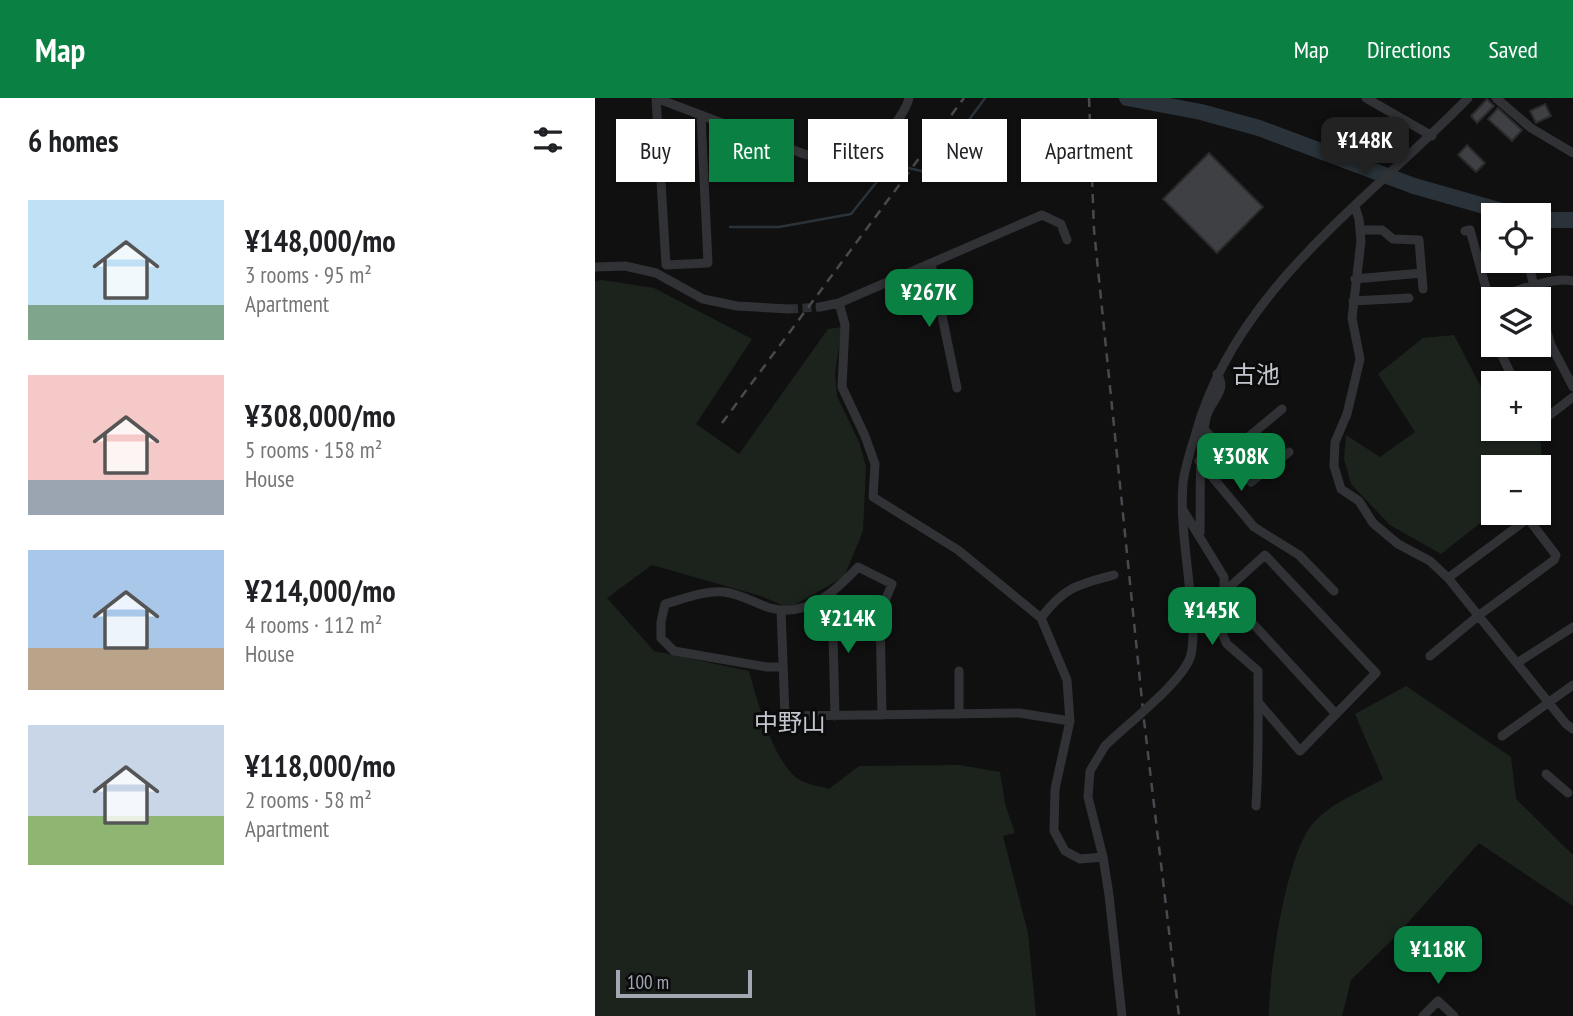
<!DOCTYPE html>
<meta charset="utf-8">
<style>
:root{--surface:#fff;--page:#f2f2f2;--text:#202124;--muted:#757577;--accent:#0b8043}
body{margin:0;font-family:"PT Sans Narrow","Noto Sans JP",sans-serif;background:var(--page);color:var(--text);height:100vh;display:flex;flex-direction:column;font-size:26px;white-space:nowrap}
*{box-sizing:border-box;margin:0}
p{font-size:23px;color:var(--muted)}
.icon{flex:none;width:38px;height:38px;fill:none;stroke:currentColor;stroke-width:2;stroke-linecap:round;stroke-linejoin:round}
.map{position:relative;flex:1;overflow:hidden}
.side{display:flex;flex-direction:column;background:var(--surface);width:595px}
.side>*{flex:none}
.banner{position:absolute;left:21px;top:21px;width:665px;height:63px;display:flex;gap:14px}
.controls{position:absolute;left:886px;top:105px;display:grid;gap:14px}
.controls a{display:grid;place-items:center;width:70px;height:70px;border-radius:0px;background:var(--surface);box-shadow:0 2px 5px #0004;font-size:35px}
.scale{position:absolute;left:21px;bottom:18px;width:136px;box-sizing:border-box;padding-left:7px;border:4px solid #a1a8b2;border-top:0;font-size:19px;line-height:24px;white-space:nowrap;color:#a1a8b2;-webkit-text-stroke:5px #0b0b0c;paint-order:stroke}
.price{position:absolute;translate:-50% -60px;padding:0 16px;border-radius:14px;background:var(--accent);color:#fff;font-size:23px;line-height:46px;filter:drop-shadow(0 2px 4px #0008)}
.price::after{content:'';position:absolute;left:50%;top:42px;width:21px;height:16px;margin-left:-10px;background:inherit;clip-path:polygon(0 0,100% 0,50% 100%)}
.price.active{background:#222;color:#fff}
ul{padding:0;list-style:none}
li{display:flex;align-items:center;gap:21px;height:175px;padding:0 28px}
li span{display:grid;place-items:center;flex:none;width:196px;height:140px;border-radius:0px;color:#555}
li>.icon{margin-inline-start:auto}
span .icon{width:84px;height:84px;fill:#fffc;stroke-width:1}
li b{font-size:30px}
h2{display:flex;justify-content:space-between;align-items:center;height:84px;padding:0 28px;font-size:30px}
.pill{padding:0 24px;border-radius:0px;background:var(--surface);box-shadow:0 2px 5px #0004;font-size:24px;line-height:63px}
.pill.active{background:var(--accent);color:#fff}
header{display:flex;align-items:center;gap:42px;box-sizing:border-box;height:98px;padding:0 35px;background:var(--accent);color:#fff}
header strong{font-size:33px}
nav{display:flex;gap:38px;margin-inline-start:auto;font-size:24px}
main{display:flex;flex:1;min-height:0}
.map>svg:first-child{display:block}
.green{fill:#1c231d}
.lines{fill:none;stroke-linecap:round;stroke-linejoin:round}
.stream{stroke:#2a3339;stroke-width:2.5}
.river{stroke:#2a3339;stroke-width:16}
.building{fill:#3f4044;stroke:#2a2a2d;stroke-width:2}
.minor-tunnel{stroke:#2d2e31;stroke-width:9;stroke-dasharray:9 4.5;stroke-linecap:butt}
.minor{stroke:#313236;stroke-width:9}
.rail{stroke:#484a4f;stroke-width:2.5;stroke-dasharray:9 7;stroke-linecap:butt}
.minor-bridge{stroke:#313236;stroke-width:9}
.labels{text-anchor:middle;stroke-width:6;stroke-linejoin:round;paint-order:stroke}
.quarter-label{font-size:24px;fill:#c2c6ce;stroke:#0b0b0c}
</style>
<header>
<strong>Map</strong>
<nav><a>Map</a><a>Directions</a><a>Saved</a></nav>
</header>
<main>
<section class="side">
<h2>6 homes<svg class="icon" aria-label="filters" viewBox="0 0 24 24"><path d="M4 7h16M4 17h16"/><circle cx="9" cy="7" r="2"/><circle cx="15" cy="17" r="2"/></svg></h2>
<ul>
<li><span style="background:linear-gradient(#bfe0f5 75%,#7fa58c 0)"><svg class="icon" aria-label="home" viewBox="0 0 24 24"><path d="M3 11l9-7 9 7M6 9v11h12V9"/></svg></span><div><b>¥148,000/mo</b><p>3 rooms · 95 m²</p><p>Apartment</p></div></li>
<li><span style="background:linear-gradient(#f6c9c9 75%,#9aa5b1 0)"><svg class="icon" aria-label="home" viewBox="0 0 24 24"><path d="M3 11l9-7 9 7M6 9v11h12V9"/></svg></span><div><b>¥308,000/mo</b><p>5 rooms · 158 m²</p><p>House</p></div></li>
<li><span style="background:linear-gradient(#a9c7e8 70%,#b9a48a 0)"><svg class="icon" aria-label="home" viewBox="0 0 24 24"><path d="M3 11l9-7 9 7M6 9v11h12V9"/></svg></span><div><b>¥214,000/mo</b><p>4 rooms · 112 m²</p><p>House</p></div></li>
<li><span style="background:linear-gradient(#c9d6e8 65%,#8fb573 0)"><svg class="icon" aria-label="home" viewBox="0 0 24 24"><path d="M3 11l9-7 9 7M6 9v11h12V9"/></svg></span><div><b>¥118,000/mo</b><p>2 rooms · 58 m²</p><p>Apartment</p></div></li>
</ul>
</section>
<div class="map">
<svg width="978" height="918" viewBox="0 0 978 918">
<rect width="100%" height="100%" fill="#101011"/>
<path class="green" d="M7,182L59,190L157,241L101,326L144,356L233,231L247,229L240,275L242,298L264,344L271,368L268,433L249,479L194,510L166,498L57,467L12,500L59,553L154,573C162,601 179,670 207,683C215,687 225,688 234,691L264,668L364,667L405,674L410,706L420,735L408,738L433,835L441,918H0V183Z
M859,237L889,295L898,299V331H940L945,336L948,381L943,384V369H898V415L846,456L795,427L756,386L749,361L751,337L785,359L820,334L783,276L828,240Z
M811,588L916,659L921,701L978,757V808L884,745L801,838L756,882L747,918H674C674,875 690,762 716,728C734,705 764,695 788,681L760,616Z"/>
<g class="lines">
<path class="stream" d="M135,129H184L256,116L296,66L335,75L390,0"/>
<path class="river" d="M532,0L606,14L664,30L819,88L921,117
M943,122H978"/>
</g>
<path class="building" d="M892,1L899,8L882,25L876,18Z
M950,6L956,18L941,25L935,13Z
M903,10L927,32L917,43L893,21Z
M872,47L890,65L881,74L863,57Z
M614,55L668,109L622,155L568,101Z"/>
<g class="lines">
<path class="minor-tunnel" d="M194,211L225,209"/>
<path class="minor" d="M61,0L71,167L113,165L106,17
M61,0L209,56C247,65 281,62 301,25C306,17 312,9 314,0
M771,0L837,38
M901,0L936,30L978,55
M760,109L764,121L766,143L757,220L765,261L752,316L740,344L739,368L746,391L764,403L778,425L803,446L835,463L853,480L971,626L978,631
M765,132H787L798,141L824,142L828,191
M870,133L875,132L894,201L892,214L898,232
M472,142L466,126L447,117L244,205L250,227L247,289L270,338L280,366L278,399L363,452L446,520L472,582L475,623L460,691L459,733L470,753L485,761L508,759
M933,163L942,201
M336,165L362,290
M0,169L30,168L61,175L108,201L142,208L194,211
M760,181L827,175
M894,201C917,195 956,178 978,183
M758,203L814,200
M943,205L956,247L978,289
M225,209L244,205
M902,247L920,285
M943,326L978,299
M610,332L656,384L694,354
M632,357L687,311
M604,363L659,429L704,457L739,493
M588,412L629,479V494L741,616
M605,435C606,396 603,358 611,320C615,302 634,293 622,276
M237,496L240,618
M595,496C592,460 585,421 588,385C590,369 595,354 600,338C639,192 773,103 873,0
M186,512L190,618L424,615L475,623
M446,520C469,489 484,486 519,477
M835,558L883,518L959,462L961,457L934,422H931L853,480
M922,565L978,529
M188,569H172L79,553L66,540V524L70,506C88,501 110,492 129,494C146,496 159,505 175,510C211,520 240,494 263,469L297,486L285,515L287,617
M364,573V616
M907,638L978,587
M510,648L495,673L493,699L508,759L514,797L527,918
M951,676L973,695
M661,708C664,662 663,618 663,573L632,546L617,514L629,494L670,457L781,575L705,653L663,604
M828,918L843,903L859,918"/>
<path class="rail" d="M494,0L499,132L549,622L584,918
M127,325L369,0"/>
<path class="minor-bridge" d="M510,648C531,627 589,583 596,557C600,538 597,515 595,496"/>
</g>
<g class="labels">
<g class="quarter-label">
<text x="661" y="285">古池</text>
<text x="195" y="633">中野山</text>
</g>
</g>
</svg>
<div class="controls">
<a><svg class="icon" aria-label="locate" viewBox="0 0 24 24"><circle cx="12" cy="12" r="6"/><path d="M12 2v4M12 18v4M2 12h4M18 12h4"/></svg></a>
<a><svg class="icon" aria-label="layers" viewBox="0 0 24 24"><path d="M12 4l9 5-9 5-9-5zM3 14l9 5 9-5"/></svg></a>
<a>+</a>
<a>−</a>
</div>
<div class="scale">100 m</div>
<b class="price active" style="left:770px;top:79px">¥148K</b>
<b class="price" style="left:334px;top:231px">¥267K</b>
<b class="price" style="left:646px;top:395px">¥308K</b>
<b class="price" style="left:617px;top:549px">¥145K</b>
<b class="price" style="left:253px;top:557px">¥214K</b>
<b class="price" style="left:843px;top:888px">¥118K</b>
<div class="banner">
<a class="pill">Buy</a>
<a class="pill active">Rent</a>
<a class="pill">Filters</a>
<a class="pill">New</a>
<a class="pill">Apartment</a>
</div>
</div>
</main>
